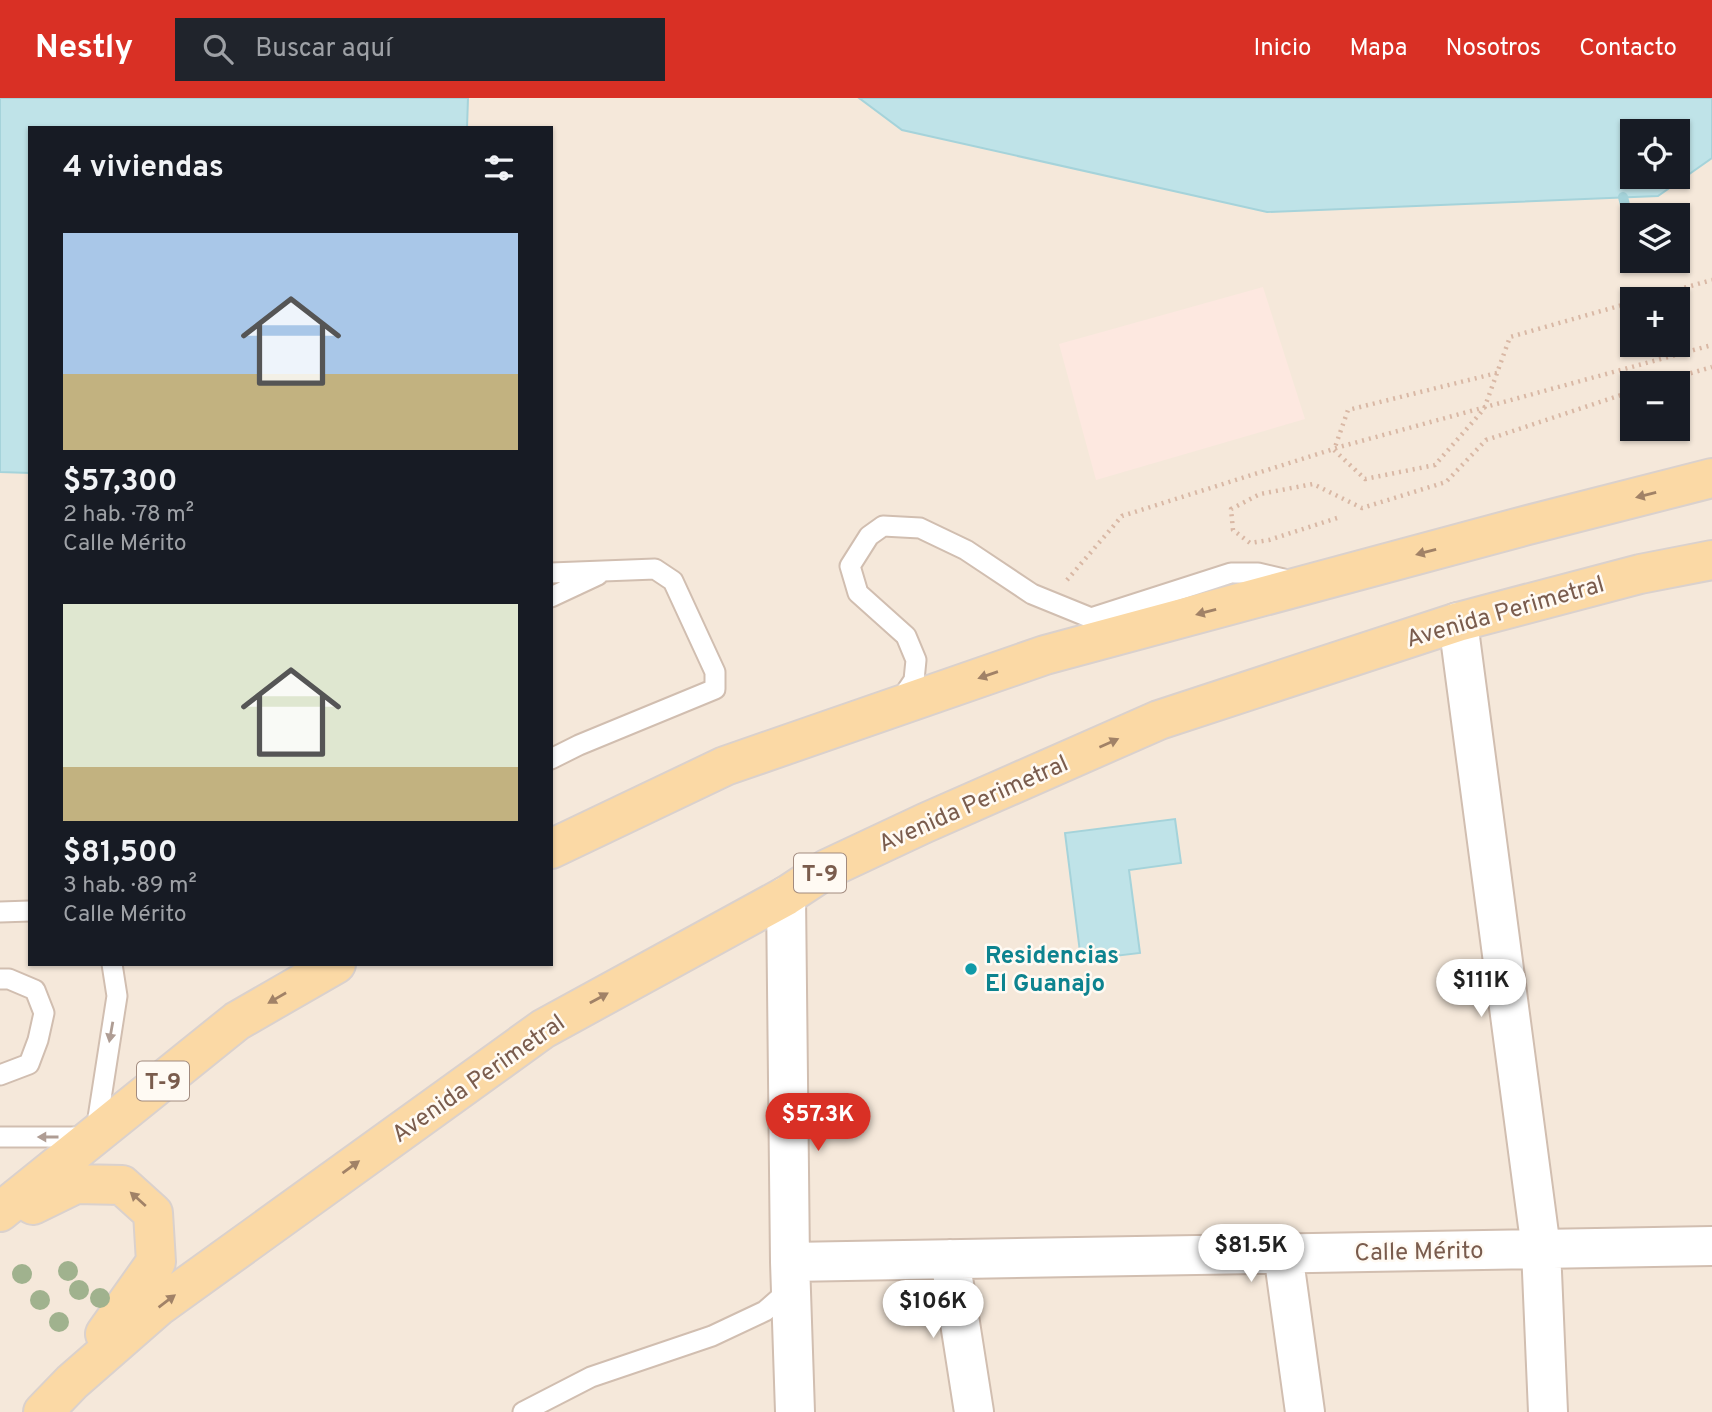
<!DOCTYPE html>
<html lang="es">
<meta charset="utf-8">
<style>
:root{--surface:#171b24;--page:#20242c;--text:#f1f3f6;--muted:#9ea1a6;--accent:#d93025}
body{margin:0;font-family:Overpass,sans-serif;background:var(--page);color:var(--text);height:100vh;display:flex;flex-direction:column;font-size:26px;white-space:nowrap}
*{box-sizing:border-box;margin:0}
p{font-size:23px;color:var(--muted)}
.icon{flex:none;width:38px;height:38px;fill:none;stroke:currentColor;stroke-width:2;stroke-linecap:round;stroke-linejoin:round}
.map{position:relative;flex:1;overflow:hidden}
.details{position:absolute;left:28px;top:28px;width:525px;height:840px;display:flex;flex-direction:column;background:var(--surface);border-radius:0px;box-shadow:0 2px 5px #0004}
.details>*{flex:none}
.controls{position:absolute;left:1620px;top:21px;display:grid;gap:14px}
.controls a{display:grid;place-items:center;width:70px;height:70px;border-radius:0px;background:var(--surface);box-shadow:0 2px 5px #0004;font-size:35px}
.price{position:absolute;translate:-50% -60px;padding:0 16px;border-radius:24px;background:#fff;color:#222;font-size:23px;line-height:46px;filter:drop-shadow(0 2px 4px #0008)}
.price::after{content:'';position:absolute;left:50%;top:42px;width:21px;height:16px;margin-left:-10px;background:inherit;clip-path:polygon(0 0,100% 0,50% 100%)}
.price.active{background:var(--accent);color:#fff}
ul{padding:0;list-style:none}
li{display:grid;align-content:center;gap:14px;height:371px;padding:0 35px}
li span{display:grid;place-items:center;height:217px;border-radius:0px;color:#555}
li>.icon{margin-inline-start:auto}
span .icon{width:126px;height:126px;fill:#fffc;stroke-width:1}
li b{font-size:30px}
h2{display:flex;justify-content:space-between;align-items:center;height:84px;padding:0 35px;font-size:30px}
header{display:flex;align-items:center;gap:42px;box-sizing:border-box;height:98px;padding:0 35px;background:var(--accent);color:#fff}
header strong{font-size:33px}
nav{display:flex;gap:38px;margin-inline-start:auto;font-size:24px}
.search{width:490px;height:63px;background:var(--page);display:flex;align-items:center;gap:18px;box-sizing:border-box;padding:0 24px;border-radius:0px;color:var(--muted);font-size:26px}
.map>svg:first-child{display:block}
.residential{fill:#f5e8da;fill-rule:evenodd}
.commercial{fill:#fde8e0}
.water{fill:#bfe3e8;stroke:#a5d3da;stroke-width:2;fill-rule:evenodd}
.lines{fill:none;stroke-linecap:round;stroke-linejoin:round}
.stream{stroke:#a5d3da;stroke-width:10}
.lane-casing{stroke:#d1beb0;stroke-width:23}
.street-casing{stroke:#d1beb0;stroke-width:42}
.primary-casing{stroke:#dad1cd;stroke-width:42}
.path{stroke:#d9b8a5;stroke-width:4.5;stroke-dasharray:2 5;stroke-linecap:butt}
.lane{stroke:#fff;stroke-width:19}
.street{stroke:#fff;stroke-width:38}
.primary{stroke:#fbd9a5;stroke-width:38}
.tree{fill:#a0b28e}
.oneway{fill:#a18267}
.oneway2{fill:#af9d94}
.culture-dot{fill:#0f9aa8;stroke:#fffaf3;stroke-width:2.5}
.labels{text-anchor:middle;stroke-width:5;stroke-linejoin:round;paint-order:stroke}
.shield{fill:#fffaf3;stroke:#a28b7f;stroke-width:2}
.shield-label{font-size:23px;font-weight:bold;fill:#7a5c4d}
.street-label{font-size:24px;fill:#7a5c4d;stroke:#fffaf3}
.culture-label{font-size:24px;font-weight:bold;fill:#0d838f;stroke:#fffaf3;text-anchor:start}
</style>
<header>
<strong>Nestly</strong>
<div class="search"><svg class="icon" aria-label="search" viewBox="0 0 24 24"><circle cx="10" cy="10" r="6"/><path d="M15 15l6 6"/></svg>Buscar aquí</div>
<nav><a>Inicio</a><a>Mapa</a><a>Nosotros</a><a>Contacto</a></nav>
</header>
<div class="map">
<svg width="1712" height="1314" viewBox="0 0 1712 1314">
<rect width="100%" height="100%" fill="#fdf6ec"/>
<path class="residential" d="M468,0H859L902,32L1267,114L1658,98L1712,60V1314H0V374L30,375V866H551V30H467ZM1633,117H1678V163H1633ZM1633,201H1678V247H1633ZM1633,285H1678V331H1633Z"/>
<path class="commercial" d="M1263,189L1305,321L1096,382L1059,246Z"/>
<path class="water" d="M0,0H468L467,30H30V375L0,374Z
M859,0H1712V60L1658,98L1267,114L902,32ZM1633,33H1678V79H1633Z
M1175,721L1181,765L1129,772L1140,855L1081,862L1065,735Z"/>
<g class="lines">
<path class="stream" d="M1623,99L1632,134"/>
<defs>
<path id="lane" d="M551,475L655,471L673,483L715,574V591L579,647L551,661
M551,499L598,477
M901,601L914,582L916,562L906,538L858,495L850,468L869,438L883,428L920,430L966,452L1032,496L1091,520L1231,475H1258L1292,483
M0,814L30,813
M0,881H9L35,892L44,915L38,942L29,966L0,977
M0,1039H95L117,898L112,866
M523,1314L591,1279L712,1238L765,1213L790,1191"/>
<path id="street" d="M1458,524L1541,1151L1548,1314
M786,798L790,1164L795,1314
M1283,1155L1305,1314
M950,1161L974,1314
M790,1164L1712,1148"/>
<path id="primary" d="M551,751L725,668L1045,557L1524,428L1712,380
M33,1107L76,1086L122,1087L153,1115L156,1164L105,1236
M0,1114L237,923L336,866
M43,1314L72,1284L159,1208L543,931L786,798L827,771L925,725L1159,622L1458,524L1640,476L1712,462"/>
</defs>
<use href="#lane" class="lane-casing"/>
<use href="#street" class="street-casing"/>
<use href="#primary" class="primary-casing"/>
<path class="path" d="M1644,201L1712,182
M1497,275L1348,312L1334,352L1365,381L1435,367L1484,311L1510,239L1633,204
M1657,285L1712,269
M1337,420L1269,442L1250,445L1233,432L1231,411L1260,396L1313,386L1362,410L1446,384L1486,342L1633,293
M1067,482L1122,418L1343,348L1712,247"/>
<use href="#lane" class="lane"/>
<use href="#street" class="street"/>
<use href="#primary" class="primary"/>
</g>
<g class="tree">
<circle cx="68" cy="1173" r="10"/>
<circle cx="22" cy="1176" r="10"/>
<circle cx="79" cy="1192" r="10"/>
<circle cx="100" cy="1200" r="10"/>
<circle cx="40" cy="1202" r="10"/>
<circle cx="59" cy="1224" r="10"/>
</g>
<defs><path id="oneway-solid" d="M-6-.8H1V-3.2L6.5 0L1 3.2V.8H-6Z" transform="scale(1.75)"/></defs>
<g class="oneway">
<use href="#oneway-solid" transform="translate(1646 397) rotate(166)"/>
<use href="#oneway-solid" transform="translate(1426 454) rotate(165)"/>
<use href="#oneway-solid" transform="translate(1206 514) rotate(165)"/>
<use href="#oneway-solid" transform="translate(988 577) rotate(161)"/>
<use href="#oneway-solid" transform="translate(1109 645) rotate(-24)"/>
<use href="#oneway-solid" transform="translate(277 900) rotate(150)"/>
<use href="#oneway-solid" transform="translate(599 900) rotate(-29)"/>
<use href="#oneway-solid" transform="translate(351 1069) rotate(-36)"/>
<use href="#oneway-solid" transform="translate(138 1101) rotate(-138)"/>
<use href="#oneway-solid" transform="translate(167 1203) rotate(-37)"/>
</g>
<g class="oneway2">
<use href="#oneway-solid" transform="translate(111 934) rotate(100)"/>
<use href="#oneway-solid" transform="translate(48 1039) rotate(180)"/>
</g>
<circle class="culture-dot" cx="971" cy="871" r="7"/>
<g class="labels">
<g class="shield">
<rect x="794" y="755.5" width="52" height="39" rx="5"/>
<rect x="137" y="963.5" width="52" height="39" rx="5"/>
</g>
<g class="shield-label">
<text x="820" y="783">T-9</text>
<text x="163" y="991">T-9</text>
</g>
<g class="street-label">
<text transform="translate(1505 513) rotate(-16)" y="8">Avenida Perimetral</text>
<text transform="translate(973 705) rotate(-24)" y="8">Avenida Perimetral</text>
<text transform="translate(478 980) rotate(-35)" y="8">Avenida Perimetral</text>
<text transform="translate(1419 1153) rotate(-1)" y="8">Calle Mérito</text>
</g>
<g class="culture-label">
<text x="985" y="865">Residencias<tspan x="985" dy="28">El Guanajo</tspan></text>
</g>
</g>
</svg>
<div class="controls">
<a><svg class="icon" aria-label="locate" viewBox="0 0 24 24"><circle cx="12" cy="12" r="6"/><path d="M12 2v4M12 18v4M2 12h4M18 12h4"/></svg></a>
<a><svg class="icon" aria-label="layers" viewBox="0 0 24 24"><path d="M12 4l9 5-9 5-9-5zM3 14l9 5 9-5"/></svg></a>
<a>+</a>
<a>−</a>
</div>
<b class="price" style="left:1481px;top:921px">$111K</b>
<b class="price active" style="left:818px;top:1055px">$57.3K</b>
<b class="price" style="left:1251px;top:1186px">$81.5K</b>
<b class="price" style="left:933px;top:1242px">$106K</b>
<section class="details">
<h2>4 viviendas<svg class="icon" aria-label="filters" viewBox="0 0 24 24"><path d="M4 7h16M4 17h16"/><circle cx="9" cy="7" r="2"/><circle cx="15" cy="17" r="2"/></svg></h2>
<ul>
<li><span style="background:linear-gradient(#a9c7e8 65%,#c2b280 0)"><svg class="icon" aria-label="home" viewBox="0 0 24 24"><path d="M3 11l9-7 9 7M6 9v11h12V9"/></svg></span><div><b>$57,300</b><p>2 hab. · 78 m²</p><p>Calle Mérito</p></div></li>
<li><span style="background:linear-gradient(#dfe7d0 75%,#c2b280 0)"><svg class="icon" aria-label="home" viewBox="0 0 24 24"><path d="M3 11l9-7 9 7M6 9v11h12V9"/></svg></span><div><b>$81,500</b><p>3 hab. · 89 m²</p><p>Calle Mérito</p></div></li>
</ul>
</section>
</div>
